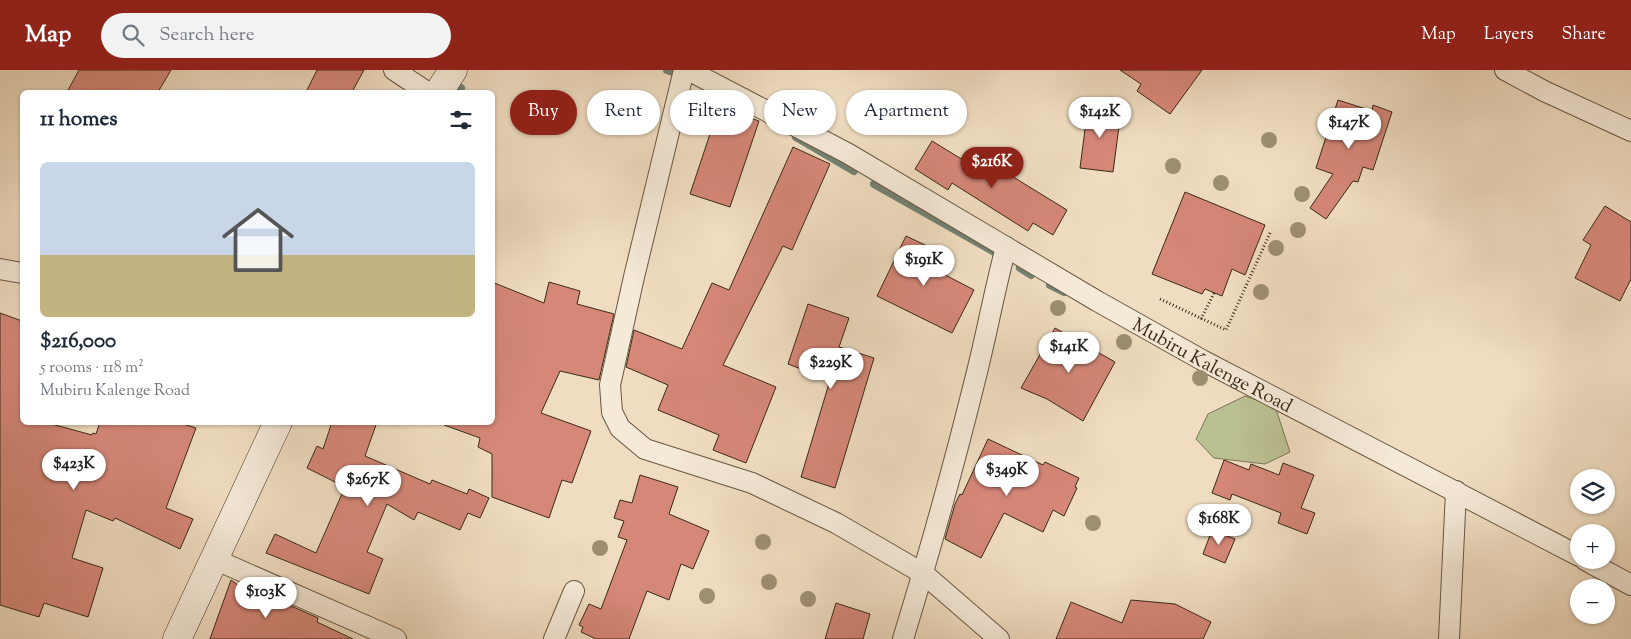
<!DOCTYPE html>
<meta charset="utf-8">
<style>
:root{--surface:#fff;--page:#f2f2f3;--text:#1f2937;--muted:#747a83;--line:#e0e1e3;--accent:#8f2418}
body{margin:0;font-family:"Sorts Mill Goudy",serif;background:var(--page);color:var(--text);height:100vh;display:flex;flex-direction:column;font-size:19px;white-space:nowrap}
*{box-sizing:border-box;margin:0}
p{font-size:16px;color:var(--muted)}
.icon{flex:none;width:28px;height:28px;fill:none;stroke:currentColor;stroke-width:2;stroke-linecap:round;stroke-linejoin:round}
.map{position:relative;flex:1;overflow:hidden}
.side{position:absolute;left:20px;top:20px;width:475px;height:335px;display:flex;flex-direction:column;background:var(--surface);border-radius:8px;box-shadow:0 1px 4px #0004}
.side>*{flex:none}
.guide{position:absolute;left:510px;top:20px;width:475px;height:45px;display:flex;gap:10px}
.controls{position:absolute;left:1570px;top:399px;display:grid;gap:10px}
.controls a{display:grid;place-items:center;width:45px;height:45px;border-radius:50%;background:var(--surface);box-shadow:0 1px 4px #0004;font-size:25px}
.price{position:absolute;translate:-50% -42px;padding:0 11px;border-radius:18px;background:#fff;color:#222;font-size:16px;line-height:32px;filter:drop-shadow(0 1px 2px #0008)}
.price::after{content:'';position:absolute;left:50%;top:30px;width:15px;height:11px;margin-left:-8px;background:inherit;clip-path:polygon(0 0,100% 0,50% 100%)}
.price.on{background:var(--accent);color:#fff}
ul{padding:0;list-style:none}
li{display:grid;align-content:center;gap:10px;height:265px;padding:0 20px}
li+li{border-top:1px solid var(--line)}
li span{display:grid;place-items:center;height:155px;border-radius:8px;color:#555}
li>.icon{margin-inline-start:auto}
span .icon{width:90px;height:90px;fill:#fffc;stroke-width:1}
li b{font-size:21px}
h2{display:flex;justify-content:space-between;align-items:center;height:60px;padding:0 20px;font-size:21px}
.pill{padding:0 18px;border-radius:22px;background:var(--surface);box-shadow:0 1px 4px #0004;font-size:18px;line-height:45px}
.pill.on{background:var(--accent);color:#fff}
header{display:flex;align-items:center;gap:30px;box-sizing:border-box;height:70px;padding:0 25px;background:var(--accent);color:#fff}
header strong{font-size:24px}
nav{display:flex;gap:28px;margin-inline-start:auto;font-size:18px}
.search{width:350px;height:45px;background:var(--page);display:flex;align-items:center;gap:12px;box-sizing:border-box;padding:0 18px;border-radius:28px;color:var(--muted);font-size:19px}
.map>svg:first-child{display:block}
.green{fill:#bbc092;stroke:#7a7554}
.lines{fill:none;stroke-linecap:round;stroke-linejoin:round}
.stream{stroke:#738273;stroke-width:8}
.building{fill:#d58778;stroke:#392a15}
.street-casing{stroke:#675740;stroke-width:22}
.secondary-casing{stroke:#392a15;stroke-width:29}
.path{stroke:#392a15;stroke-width:3;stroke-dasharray:1 2.5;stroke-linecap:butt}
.street{stroke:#f5e9d7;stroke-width:20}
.secondary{stroke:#f5e9d7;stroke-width:28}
.tree{fill:#9e8f73}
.labels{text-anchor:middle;stroke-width:5;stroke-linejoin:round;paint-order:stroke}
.street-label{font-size:19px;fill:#392a15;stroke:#f5e9d7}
</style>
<header>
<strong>Map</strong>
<div class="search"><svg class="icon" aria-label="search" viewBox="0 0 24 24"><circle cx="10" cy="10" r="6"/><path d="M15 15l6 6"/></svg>Search here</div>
<nav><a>Map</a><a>Layers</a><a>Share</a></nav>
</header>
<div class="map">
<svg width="1631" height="569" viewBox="0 0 1631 569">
<rect width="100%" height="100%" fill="#f0ddc1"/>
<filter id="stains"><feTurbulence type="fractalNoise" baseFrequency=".004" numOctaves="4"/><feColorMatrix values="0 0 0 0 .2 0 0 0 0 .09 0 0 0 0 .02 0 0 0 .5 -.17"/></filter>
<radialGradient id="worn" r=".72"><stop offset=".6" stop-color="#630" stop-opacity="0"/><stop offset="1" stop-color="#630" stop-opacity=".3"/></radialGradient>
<path class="green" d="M1245,326L1275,336L1290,382L1265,394L1214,388L1196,369L1208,344Z"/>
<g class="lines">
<path class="stream" d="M667,0L673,2
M458,22L461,18
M796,67L854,101
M874,114L998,184
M1020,198L1031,205
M1050,215L1064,222"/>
</g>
<path class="building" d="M79,0H171L158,22H67Z
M317,0H364L352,22H306Z
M1120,0H1202L1170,44L1137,21L1141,14Z
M1338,30L1372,41L1373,35L1392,42L1373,100L1363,97L1358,112L1353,111L1326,149L1310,138L1333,104L1316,98Z
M1088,36L1121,41L1113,102L1080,98Z
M719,37L759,51L730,137L690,124Z
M932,71L973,96L979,86L1067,140L1053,165L1033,153L1028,161L952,113L948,120L915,99Z
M793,77L830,94L792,180L783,176L723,295L776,317L746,393L713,380L719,365L658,340L668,315L626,297L634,260L682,279L712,213L729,220Z
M1185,122L1265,155L1245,205L1232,199L1222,226L1205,219L1202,224L1152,204Z
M1605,136L1631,152V209L1620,231L1575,208L1591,175L1583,170Z
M906,166L940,182L932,198L974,220L952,263L877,226Z
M492,212L544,233L549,212L580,221L577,234L614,244L599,310L560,301L541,343L591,361L572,413L562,410L549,448L492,427V384L478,377L480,368L444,355V352H492Z
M808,234L849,248L839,277L874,288L835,418L801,407L830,310L788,294Z
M0,243L22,251V352H44L92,365L93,363L96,364L100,352H177L196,358L166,438L193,449L180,479L115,448L113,451L86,440L72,488L103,498L88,547L44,533L39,547L0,535Z
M1055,258L1115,292L1083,351L1047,329L1021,318Z
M332,352H377L365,386L430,414L432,410L467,424L469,419L489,428L480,448L468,443L460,460L418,442L414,450L387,434L367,482L383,489L369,524L266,483L275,464L316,483L345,417L307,398L317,376L323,379Z
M988,369L1043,395L1045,392L1079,408L1075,417L1077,418L1064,446L1053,440L1043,462L1004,443L981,488L945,469L955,434L960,424L962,425Z
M1224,390L1249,400L1251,394L1279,405L1283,393L1314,405L1301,438L1315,443L1307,464L1278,453L1281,443L1232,424L1230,430L1212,423Z
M640,405L678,417L669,444L709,461L693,499L681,494L669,530L647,521L629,569H596L581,562L583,557L579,555L589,534L601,539L627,470L618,467L624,451L614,448L620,430L632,433Z
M1212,460L1235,469L1225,493L1203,484Z
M231,510L246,521L248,517L318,548L317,552L353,569H210Z
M1131,530L1175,534L1211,552L1203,569H1056L1071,532L1122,553Z
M836,533L870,544L863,569H825Z"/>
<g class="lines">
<defs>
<g id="street">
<path d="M394,0L427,22"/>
<path d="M684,0L634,207L610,315L612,342L620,358L645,379L752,413L836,453L924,504L999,569"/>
<path id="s1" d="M688,0L847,83L1097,231L1202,290L1579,486"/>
<path d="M1505,0L1544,21L1631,61"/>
<path d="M0,199L22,203"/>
<path d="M214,489L396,569"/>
<path d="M1585,490L1631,515"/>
<path d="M554,569L574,521"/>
<path d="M903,569C929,484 953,399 974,314C986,268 994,222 1006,177"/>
<path d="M1449,569L1456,421"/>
</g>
<path id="secondary" d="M439,22L453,0
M177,569L278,352"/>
</defs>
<use href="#street" class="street-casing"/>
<use href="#secondary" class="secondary-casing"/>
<path class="path" d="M1160,229L1226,260L1271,161
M1201,249L1214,223"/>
<use href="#street" class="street"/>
<use href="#secondary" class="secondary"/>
</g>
<g class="tree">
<circle cx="1269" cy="70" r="8"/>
<circle cx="1173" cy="96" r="8"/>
<circle cx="1221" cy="113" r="8"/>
<circle cx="1302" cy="124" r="8"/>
<circle cx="1298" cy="160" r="8"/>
<circle cx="1276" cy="178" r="8"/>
<circle cx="1261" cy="222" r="8"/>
<circle cx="1058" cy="238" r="8"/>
<circle cx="1124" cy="272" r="8"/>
<circle cx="1200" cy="308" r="8"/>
<circle cx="1093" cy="453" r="8"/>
<circle cx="763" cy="472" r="8"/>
<circle cx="600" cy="478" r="8"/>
<circle cx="769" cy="512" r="8"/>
<circle cx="707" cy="526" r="8"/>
<circle cx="808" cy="529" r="8"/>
</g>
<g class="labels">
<g class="street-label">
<text dy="7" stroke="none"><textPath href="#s1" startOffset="602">Mubiru Kalenge Road</textPath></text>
</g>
</g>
<rect width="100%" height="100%" filter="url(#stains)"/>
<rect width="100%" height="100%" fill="url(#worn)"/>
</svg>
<div class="controls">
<a><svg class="icon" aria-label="layers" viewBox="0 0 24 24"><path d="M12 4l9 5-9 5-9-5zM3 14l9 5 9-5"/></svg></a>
<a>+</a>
<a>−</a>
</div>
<b class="price" style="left:1100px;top:69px">$142K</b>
<b class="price" style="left:1349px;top:80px">$147K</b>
<b class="price on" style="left:992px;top:119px">$216K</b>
<b class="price" style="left:924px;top:217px">$191K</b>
<b class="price" style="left:1069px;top:304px">$141K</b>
<b class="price" style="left:831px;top:320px">$229K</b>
<b class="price" style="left:74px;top:421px">$423K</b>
<b class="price" style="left:1007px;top:427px">$349K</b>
<b class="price" style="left:368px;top:437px">$267K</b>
<b class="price" style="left:1219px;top:476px">$168K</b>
<b class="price" style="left:266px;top:549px">$103K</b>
<div class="guide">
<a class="pill on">Buy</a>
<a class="pill">Rent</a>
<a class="pill">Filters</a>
<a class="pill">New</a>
<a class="pill">Apartment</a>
</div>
<section class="side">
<h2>11 homes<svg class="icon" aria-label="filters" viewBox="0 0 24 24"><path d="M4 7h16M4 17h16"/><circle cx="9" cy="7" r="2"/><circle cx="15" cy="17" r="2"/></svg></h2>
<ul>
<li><span style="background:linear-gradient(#c9d6e8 60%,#c2b280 0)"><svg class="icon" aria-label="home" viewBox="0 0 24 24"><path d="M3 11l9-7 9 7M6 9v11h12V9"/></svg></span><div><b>$216,000</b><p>5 rooms · 118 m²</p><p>Mubiru Kalenge Road</p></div></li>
</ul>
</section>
</div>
